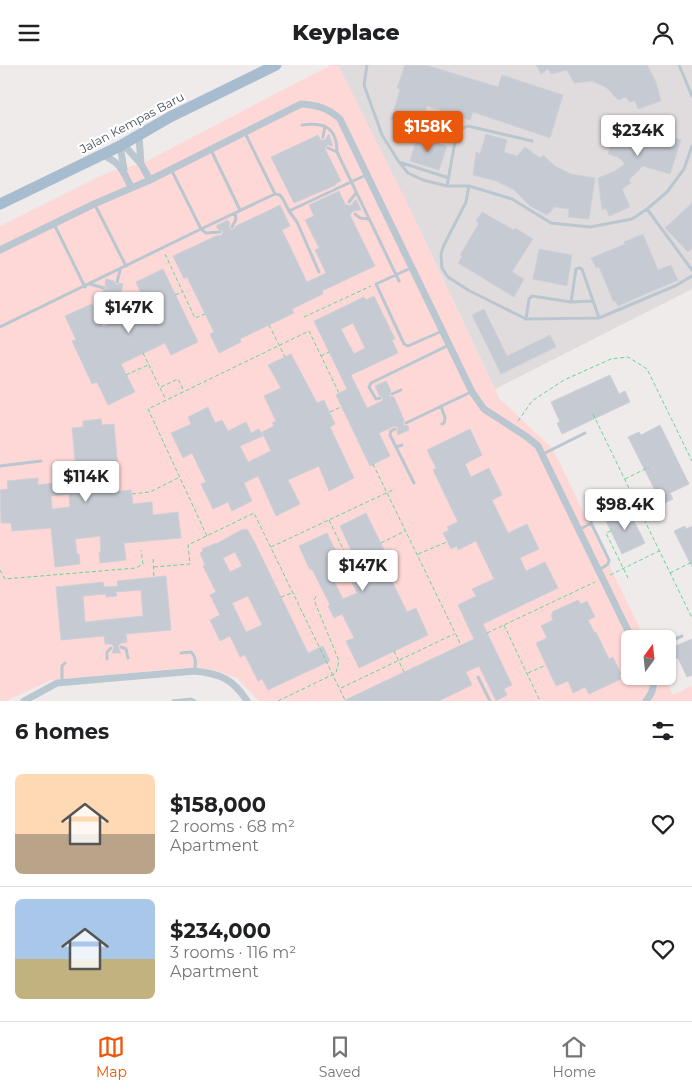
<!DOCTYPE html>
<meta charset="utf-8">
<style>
:root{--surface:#fff;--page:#f2f2f2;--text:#202124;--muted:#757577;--line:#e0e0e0;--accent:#ea580c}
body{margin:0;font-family:Montserrat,sans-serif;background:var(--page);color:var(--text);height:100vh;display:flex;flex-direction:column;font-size:19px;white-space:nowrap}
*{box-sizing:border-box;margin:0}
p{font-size:16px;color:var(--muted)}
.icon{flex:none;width:28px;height:28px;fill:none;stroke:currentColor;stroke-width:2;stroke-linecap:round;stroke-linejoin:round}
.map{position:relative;height:636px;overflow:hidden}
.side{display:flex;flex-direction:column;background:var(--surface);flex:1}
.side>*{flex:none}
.needle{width:32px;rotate:15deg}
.fabs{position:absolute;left:621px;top:565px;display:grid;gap:10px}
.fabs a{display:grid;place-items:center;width:55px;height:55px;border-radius:8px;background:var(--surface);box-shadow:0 1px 4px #0004;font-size:25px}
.price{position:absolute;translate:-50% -42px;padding:0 11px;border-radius:5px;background:#fff;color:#222;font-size:16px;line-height:32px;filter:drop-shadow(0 1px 2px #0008)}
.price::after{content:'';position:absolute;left:50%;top:30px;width:15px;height:11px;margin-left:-8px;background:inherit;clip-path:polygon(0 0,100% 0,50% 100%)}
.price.current{background:var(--accent);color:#fff}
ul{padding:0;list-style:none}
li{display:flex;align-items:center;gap:15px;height:125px;padding:0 15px}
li+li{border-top:1px solid var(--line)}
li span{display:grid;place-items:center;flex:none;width:140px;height:100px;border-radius:8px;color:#555}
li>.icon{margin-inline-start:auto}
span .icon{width:60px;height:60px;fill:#fffc;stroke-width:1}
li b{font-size:21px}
h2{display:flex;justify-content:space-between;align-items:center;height:60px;padding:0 15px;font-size:21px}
header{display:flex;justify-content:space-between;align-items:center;height:65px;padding:0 15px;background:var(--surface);font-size:22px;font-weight:800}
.tabs{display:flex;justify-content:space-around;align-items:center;height:70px;border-top:1px solid var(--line);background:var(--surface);font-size:14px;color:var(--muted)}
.tabs a{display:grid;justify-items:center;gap:2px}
.tabs .current{color:var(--accent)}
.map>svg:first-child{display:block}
.education{fill:#e0dcdd}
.medical{fill:#fed8d6}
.building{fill:#c6cad2;stroke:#ced1d8;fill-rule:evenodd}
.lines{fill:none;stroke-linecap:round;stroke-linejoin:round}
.path{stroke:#66d59a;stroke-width:1;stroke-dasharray:4 2.5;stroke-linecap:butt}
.service{stroke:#bac7d0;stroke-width:3}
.minor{stroke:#bac7d0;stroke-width:7}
.primary{stroke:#a7bccf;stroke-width:11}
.labels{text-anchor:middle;stroke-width:4.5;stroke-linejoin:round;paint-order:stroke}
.street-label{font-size:12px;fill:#42505b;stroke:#fff}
</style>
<header><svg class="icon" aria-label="menu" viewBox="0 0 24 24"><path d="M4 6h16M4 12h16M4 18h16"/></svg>Keyplace<svg class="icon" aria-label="person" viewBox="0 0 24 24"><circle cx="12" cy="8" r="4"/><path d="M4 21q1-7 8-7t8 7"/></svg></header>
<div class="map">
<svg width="692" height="636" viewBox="0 0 692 636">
<rect width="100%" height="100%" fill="#efebeb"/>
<path class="education" d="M338,0H692V224L495,324L416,157Z"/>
<path class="medical" d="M331,0H338L403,130L499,333L553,384L645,574H630V611H663L673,630L692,621V636H259L237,613L218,606L195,602L51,615L6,636H0V161L111,106L141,99Z"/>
<path class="building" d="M405,0H426L498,22L502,10L563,30L550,73L473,47L470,55L427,41L419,66L399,60L400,57L391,55L400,24L397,23Z
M536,0H647L656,17L661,36L638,44L635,36L629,37L626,32L618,35L607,23L592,16L574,18L567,5L551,9L548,4L541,9Z
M672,51L675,73L681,75L670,109L643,101L629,115L631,118L622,124L630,142L609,151L606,143L602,145L598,113L615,106L625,99L618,92L608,89L618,58Z
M329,69L333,81L327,80L325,84L341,116L335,119L336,120L294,138L271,92L318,70L321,75H325Z
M486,69L507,75L504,87L517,91L525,82L540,93L543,90L555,101L571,109L595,113L589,154L568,152L569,144L554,142L550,148L549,147L547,150L530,141L514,125L496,116L473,110L476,87L480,89Z
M417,72L447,81L439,105L410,96Z
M339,126L345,139L347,140H351L356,134L361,145L353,146L350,150L375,201L322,226L323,229L292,244L294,248L240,274L241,277L219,288L210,269L214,267L187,212L184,214L173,191L216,171L222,170L223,166L218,164L216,161L228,155L230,159L229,163L233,165L236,161L280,140L290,161L282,165L307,217L326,208L315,185L319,183L305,155L314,151L309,140Z
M692,138V183L688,187L665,163Z
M482,147L514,165L515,163L533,174L512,207L524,214L514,232L458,198L462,191L460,190L479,158L476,156Z
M643,169L658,205L671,200L678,215L618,241L615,236H613L599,202L596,203L591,193L625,179L624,177Z
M539,184L572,190L567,221L533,214Z
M163,204L198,277L171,290L165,278L121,299L135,327L108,340L97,317L92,319L72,276L76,275L65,251L92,239L103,262L121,253L112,234L102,231L103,226L107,224L105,220L106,214L114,216L116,220L120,218L123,219L120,232L128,250L147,241L136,217Z
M374,231L395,274L392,275L398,288L351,310L367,343L382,336L383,332L379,330L375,321L386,316L391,326L389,331L394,332L404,355L403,360L408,361L409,365L398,370L397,367L398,363L395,361L379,368L390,391L370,401L336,330L347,324L314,256L364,232L366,235ZM353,258L365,283L354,289L341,264Z
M484,244L507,291L550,270L556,282L501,309L472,250Z
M291,289L317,338L324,335L335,359L330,362L354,413L329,426L319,401L288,415L300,439L276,451L258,411L244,418L252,436L232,446L228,437L213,444L201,419L206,417L192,388L183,393L171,368L191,359L188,352L208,342L215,358L222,355L228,366L246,357L251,368L259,364L263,371L240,381L248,397L271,386L262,367L274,361L272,358L276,356L264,331L281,323L268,300Z
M610,310L619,329L625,326L630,337L562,369L557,358L560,357L551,337Z
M101,354L102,360L114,359L119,414L109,415L110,427L131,425L133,439L152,437L153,450L178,447L181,473L124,478L126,495L100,498L99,487H101L100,471L75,474L77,489H79L80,499L55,502L51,463L12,466L11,458H1L0,425L8,424L7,416L38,413V420L54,418L52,404H61L63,418L77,416L72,363L83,362V356ZM69,429L70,442L52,444L51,431Z
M660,360L689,419L670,428L673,434L662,439L628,372L639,367L641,370Z
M470,364L482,390L465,399L471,412L489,403L502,430L492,435L508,468L527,459L539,484L520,493L526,506L545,497L558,523L483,559L512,620L504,624L507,630L496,636L479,601L466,607L472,620L439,636H343L474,574L458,540L476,531L472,524L494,514L476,476L458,485L457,481L451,484L443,468L449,465L447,462L458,457L433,405L436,403L427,385Z
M628,444L645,478L622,489L605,454Z
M366,448L392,501L386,504L407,547L416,543L428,570L359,603L346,576L354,573L342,549L334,553L328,541L330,540L312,504L310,505L299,481L327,468L338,491L351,485L340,461ZM348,509L357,528L343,534L334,516Z
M685,461L686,464L692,461V502L674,466Z
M243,464L244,465L247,464L255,478L308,588L323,581L330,596L268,625L262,614L258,616L245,590L240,592L230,571L220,576L210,555L220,550L210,530L216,527L203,501L205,500L200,488L203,486L202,484L216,478V479ZM235,487L242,501L230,507L223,493ZM248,531L262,560L246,567L232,538Z
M166,511L171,565L126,569L127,577L121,578L118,581L121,588H112L114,582L111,579H105L104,571L61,575L56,522L103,517L104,522L118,521L117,516ZM141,525L143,551L85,557L83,531L106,529V532L117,531L116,527Z
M578,535L581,539L587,536L595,552L588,555L594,567H596L609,594L613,592L621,609L619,610L621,614L589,629L585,622L573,628L568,616L556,621L536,578L547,573L541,561L553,555L551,550L553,549L552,547Z
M692,574V610L687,612L678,593L672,596L668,584Z"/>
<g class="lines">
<path class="path" d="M165,189L195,253L205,249
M175,230L182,227
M304,252L371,221
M269,260L285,292
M143,288L166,335
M321,291L329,287
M126,310L148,300
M161,322L178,314L184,326
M330,347L341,342
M593,349L692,553
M518,356L532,336L564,315L611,294L628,292L647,304L692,396
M373,399L461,580
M625,414L649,402
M132,429L150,427L180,412
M329,455L345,488
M611,466L606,468L628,513
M207,471L148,344L309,266L339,328
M381,478L405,466
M271,482L395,424
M418,489L447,477
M153,494L154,512
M154,502L190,499L188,480L254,448L345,635
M0,505L5,514L136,503L143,499L141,485
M670,508L692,497
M610,510L659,486
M281,532L292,528
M504,560L540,636
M487,568L595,517
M394,586L404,607
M528,608L546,600
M341,623L454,569
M278,636L336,608L339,596L314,535L317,530"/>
<path class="service" d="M367,0L364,20L382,70L399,97L408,108L423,115L447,121H469L512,134L551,158L590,162L632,154L647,144L667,127L684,104L692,81
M679,0L692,31
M436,57L457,66
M302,60C325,57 337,63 337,87L399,216
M245,68L275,129L280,130L283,134L289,146L297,157L319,207
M323,72L325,61
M328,83L337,87
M211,85L240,145
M399,97L449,113
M171,104L201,164L275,129
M447,121L457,66L468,61L532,76
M469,121L466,137L443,182L441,190L442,203L448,212L468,225L526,254L599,253L675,221L692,211
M349,137L356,128
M95,140L126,201
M647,144L692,205
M289,146L366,110
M355,149L360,153L369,154
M54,159L85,222
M232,162L236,154L235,148
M413,202L376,219L404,279L408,281L442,266
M117,217L120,205
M90,219L104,223
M571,237L576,204L579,203L582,204L599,253
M526,254L529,234L532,231L571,237L593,236
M0,262L201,164L206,168L220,167
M392,329L401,325
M380,333L376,334L369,322L371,318L449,280
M441,341L445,353L444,358L442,359
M406,358L471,327
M395,364L391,366L390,370L414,418
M396,382L402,380
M543,389L585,368
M0,401L41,396
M593,445L591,458L609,495L608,499L598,506
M579,465L591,458
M668,577L682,571
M121,582L126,584L128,593
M181,588L191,587C197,592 195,599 195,606
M107,594V587L111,583
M478,612L490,636
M62,617V601L65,598
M173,636L191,634L195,636"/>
<path class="minor" d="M139,71L141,99
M123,79L141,99L150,115
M120,81L124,104
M101,90C120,96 123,106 131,122
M0,185L94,139L150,115L301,39C317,40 328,43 340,54L472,327L484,344L527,372L538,381L632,574
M24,636L57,618L195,606C221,609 233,614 247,636
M646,636C652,628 656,621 651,611"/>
<path class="primary" d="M0,139L120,81L170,52L276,0"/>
</g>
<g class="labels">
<g class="street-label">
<text transform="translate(132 58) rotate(-28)" y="4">Jalan Kempas Baru</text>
</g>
</g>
</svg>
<div class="fabs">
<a><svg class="needle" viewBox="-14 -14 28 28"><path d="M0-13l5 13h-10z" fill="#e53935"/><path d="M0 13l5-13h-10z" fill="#757577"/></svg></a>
</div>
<b class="price current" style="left:428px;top:88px">$158K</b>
<b class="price" style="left:638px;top:92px">$234K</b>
<b class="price" style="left:129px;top:269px">$147K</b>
<b class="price" style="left:86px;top:438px">$114K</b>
<b class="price" style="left:625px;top:466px">$98.4K</b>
<b class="price" style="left:363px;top:527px">$147K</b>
</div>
<section class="side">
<h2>6 homes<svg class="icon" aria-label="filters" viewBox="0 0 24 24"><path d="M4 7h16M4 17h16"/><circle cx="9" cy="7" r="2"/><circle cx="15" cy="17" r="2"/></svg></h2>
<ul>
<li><span style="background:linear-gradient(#ffd9b3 60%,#b9a48a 0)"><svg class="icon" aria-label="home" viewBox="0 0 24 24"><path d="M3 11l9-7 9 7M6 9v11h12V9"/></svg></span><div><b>$158,000</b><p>2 rooms · 68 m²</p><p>Apartment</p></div><svg class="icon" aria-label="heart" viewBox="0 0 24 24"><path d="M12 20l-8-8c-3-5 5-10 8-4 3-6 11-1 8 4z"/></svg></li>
<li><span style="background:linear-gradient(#a9c7e8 60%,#c2b280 0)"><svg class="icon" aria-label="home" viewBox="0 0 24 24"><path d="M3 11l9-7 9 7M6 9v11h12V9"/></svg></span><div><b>$234,000</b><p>3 rooms · 116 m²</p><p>Apartment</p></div><svg class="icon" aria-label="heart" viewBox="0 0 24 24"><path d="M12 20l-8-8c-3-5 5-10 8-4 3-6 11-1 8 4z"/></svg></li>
</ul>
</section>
<nav class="tabs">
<a class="current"><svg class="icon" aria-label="map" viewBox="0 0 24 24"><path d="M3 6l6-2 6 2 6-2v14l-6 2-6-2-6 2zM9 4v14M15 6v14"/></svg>Map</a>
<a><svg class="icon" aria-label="saved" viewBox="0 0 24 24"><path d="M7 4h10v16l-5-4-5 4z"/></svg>Saved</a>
<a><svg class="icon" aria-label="home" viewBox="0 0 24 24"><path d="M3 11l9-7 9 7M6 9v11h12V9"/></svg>Home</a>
</nav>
